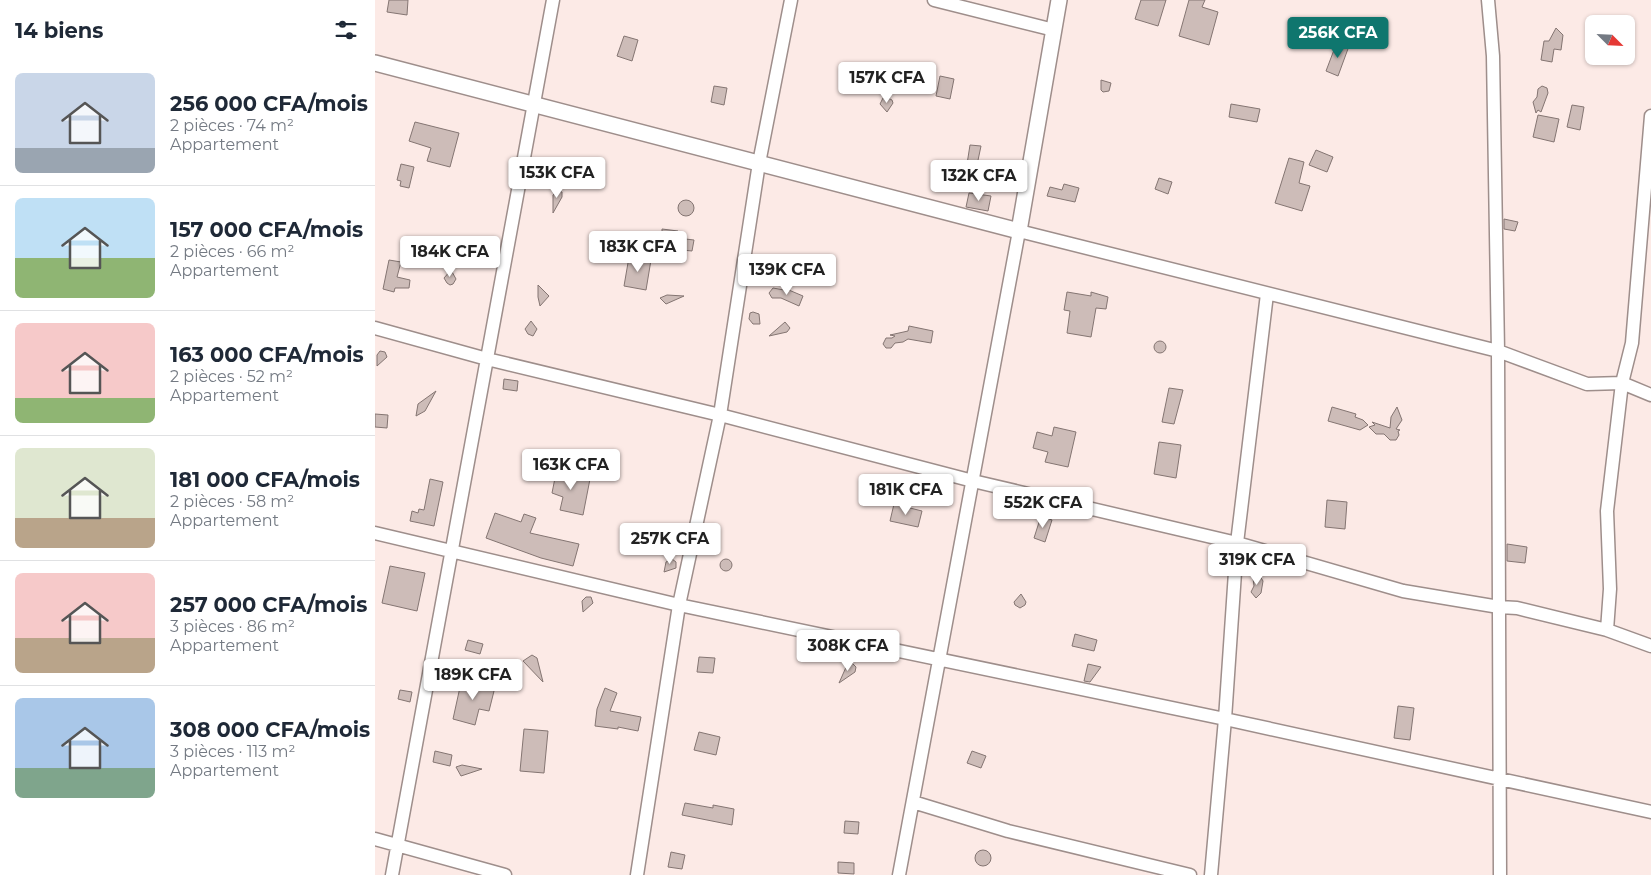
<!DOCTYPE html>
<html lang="fr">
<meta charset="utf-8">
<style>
:root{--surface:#fff;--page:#f6f6f7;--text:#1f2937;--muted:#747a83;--line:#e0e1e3;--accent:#0f766e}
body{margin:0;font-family:Montserrat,sans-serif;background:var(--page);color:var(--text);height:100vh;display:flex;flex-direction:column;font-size:19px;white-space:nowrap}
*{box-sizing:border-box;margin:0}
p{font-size:16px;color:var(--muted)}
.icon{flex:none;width:28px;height:28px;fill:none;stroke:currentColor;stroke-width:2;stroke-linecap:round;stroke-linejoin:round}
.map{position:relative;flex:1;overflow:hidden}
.panel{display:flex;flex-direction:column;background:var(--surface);width:375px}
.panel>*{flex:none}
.needle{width:32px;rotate:114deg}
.controls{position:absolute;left:1210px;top:15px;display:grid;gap:10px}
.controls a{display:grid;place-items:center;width:50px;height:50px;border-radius:8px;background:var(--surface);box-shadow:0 1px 4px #0004;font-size:25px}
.price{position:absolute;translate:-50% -42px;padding:0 11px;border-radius:5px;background:#fff;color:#222;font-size:16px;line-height:32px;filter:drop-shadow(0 1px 2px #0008)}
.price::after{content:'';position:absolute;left:50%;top:30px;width:15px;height:11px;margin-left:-8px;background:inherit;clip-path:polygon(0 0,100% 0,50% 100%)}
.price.selected{background:var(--accent);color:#fff}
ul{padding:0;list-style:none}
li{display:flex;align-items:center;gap:15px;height:125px;padding:0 15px}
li+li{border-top:1px solid var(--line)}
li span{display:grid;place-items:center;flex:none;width:140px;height:100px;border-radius:8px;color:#555}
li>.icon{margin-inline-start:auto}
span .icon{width:60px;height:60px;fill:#fffc;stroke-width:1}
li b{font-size:21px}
h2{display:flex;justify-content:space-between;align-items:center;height:60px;padding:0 15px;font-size:21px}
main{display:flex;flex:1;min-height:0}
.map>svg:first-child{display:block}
.building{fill:#cdbcb8;stroke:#847572}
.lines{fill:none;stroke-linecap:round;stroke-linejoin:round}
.minor-casing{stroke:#9e8e8b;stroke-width:15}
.tertiary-casing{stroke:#9e8e8b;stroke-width:18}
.minor{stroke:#fff;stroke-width:12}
.tertiary{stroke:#fff;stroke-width:15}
</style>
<main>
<section class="panel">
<h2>14 biens<svg class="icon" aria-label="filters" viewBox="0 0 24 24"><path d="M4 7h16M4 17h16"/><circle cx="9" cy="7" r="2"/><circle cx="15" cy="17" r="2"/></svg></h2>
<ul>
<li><span style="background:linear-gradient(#c9d6e8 75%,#9aa5b1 0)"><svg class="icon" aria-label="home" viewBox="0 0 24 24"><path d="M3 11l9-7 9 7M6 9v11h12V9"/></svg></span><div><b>256 000 CFA/mois</b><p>2 pièces · 74 m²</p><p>Appartement</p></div></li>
<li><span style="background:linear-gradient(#bfe0f5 60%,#8fb573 0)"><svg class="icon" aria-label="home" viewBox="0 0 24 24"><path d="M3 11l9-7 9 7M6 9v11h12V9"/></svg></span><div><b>157 000 CFA/mois</b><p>2 pièces · 66 m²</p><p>Appartement</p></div></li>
<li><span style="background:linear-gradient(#f6c9c9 75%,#8fb573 0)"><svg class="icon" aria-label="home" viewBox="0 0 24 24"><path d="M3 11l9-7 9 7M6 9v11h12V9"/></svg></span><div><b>163 000 CFA/mois</b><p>2 pièces · 52 m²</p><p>Appartement</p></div></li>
<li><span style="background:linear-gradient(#dfe7d0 70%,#b9a48a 0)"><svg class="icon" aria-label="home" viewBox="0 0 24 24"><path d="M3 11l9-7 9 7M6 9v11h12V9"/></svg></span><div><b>181 000 CFA/mois</b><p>2 pièces · 58 m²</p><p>Appartement</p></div></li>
<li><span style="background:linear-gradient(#f6c9c9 65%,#b9a48a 0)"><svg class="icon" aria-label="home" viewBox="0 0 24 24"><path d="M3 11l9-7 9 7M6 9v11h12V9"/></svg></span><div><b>257 000 CFA/mois</b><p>3 pièces · 86 m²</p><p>Appartement</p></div></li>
<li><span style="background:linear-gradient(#a9c7e8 70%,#7fa58c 0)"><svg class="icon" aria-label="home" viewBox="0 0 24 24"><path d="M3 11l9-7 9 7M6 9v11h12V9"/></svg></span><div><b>308 000 CFA/mois</b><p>3 pièces · 113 m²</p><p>Appartement</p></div></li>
</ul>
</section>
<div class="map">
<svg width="1276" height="875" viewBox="0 0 1276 875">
<rect width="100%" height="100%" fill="#fceae6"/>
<path class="building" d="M14,0H33L32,15L12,12Z
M766,0H791L783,26L760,19Z
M814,0H830L827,7L843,12L834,45L804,36Z
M1181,28L1188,35L1186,50L1179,49L1177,62L1166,60L1169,41H1174Z
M249,36L263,40L257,61L242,56Z
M962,42L974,46L963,76L951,71Z
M565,76L579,79L575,99L561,96Z
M726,80L736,83L734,91L728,92L726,90Z
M339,86L352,88L349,105L336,102Z
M1167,86L1172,88L1173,93L1166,112L1163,110L1161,113L1158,102L1162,97L1163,89Z
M511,97L517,100L518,103L512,112L505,104L508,98Z
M856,104L885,109L882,122L854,117Z
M1197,105L1209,107L1205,130L1192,127Z
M1163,115L1184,119L1179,142L1158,137Z
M40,122L84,133L75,167L52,161L56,148L34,141Z
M595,145L606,146L602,165L592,164Z
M941,150L958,157L952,172L934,165Z
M914,158L929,162L924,183L935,186L927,211L900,203Z
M26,164L39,167L34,188L25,186L26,181L22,180Z
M784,178L797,182L793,194L780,189Z
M689,184L704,188L700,202L672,196L675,187L687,190Z
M183,191L187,192V197L178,213V195Z
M594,193L616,196L613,211L591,207Z
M303 208a8 8 0 1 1 16 0a8 8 0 1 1-16 0Z
M1129,219L1143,222L1140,231L1129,229Z
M287,229L303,231L302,238L319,240L317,251L287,248Z
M64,243L85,245L84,258L62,256Z
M254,257L276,260L271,290L249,286Z
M410,257L417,262L425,261L428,269L423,272L414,267L407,268L405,260Z
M14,260L26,262L22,277L35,280L34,288H20L19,292L8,289Z
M76,270L81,279L78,284L75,285L72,283L69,278Z
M163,285L174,296L165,306L163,297Z
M398,288L409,290V288L428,296L424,306L406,298H397L394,293Z
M692,292L716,296V292L733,297L731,309L721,308L716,337L692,333L695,311L689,310Z
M292,295L309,296L291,304L285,298Z
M378,312L384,314L385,324H378L374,319L375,313Z
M156,321L162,329L158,336L153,334L150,329Z
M410,322L415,328L412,332L394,336Z
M534,326L558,331L556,343L533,339L528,342L520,343L516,348H511L508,344L511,338H517L520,336L515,335L533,331Z
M779 347a6 6 0 1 1 12 0a6 6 0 1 1-12 0Z
M5,351L10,352L12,357L2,366V355Z
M129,379L143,381L142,391L128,389Z
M794,388L808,390L799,424L787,422Z
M61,391L50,411L41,416L43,404Z
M957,407L981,414L980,417L988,420L993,425L985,430L953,421Z
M1022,407L1027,420L1021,429L1025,430L1023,431L1024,435L1021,440H1015L1009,434H1001L994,427L1000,425L997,422L1015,428L1016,417Z
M0,414L13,415L12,428L0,427Z
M679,427L701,432L693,467L670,462L673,452L658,448L662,432L677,436Z
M784,442L806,445L801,478L779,474Z
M182,468L192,470L191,474L215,479L208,515L185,510L188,497L177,493Z
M55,479L68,482L59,526L35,521L37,511L43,513L44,509L49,510Z
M952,500L972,502L970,529L950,527Z
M519,504L547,511L543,527L515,521Z
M120,513L146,522L149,514L161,518L155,533L204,544L198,566L166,558L111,538Z
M666,516L677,520L670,542L659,538Z
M285,528L297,530L296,542L263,541L262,533L267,529L284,540Z
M1132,544L1152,547L1150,563L1132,561Z
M345 565a6 6 0 1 1 12 0a6 6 0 1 1-12 0Z
M297,559L301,562V568L289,572L291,562Z
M15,566L50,573L42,611L7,603Z
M883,573L888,581L886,593L881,598L876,592L879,586L878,578Z
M646,594L651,602L650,605L645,608L640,605L639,602Z
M211,597H216L218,603L208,612L207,601Z
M700,634L722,640L719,651L697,646Z
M93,640L108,644L105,654L90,650Z
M157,655L162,658L168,682L148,661Z
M324,657L340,658L338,673L322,672Z
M477,663L481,667L480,672L464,683L472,665Z
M713,664L726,667L715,682L709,681Z
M87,678L120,687L114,711L104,709L100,725L78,719Z
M230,688L242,693L235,711L266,717L263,731L243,727V729L220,726L222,709Z
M25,690L37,692L35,702L23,699Z
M1023,706L1039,708L1035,740L1019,738Z
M149,729L173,731L169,773L145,771Z
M324,732L345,737L341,755L319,750Z
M60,751L77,755L75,766L58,762Z
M597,751L611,756L606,768L592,763Z
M87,765L107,769L86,776L81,767Z
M310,803L338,808V805L359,809L357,825L307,815Z
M470,821L484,822L483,834L469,833Z
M600 858a8 8 0 1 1 16 0a8 8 0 1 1-16 0Z
M296,852L310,855L307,869L293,867Z
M463,862L479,863V874L463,873Z"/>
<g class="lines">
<defs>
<path id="minor" d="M559,0L679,30
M1113,0L1118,56L1123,351L1125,875
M0,328L112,359L345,415L598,481L862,543L1028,591L1124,607L1142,608L1232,630L1276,646
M0,533L304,605L850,719L1276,812
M1232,630L1235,589L1232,511L1247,383L1257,343L1276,116
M538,802L633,831L815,875
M0,839L130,875
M17,875L178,0
M262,875L304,605L345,415L384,163L416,0
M524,875L644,231L1123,351L1212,384L1247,383L1276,395
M836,875L850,719L862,543L892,294"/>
<path id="tertiary" d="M0,63L644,231L684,0"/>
</defs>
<use href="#minor" class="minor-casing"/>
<use href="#tertiary" class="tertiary-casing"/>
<use href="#minor" class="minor"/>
<use href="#tertiary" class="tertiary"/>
</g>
</svg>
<div class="controls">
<a><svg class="needle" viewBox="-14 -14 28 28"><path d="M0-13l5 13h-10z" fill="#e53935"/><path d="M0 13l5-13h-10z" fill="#747a83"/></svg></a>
</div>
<b class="price selected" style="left:963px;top:59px">256K CFA</b>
<b class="price" style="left:512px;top:104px">157K CFA</b>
<b class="price" style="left:182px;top:199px">153K CFA</b>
<b class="price" style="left:604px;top:202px">132K CFA</b>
<b class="price" style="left:263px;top:273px">183K CFA</b>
<b class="price" style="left:75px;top:278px">184K CFA</b>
<b class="price" style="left:412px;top:296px">139K CFA</b>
<b class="price" style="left:196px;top:491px">163K CFA</b>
<b class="price" style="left:531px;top:516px">181K CFA</b>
<b class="price" style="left:668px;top:529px">552K CFA</b>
<b class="price" style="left:295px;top:565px">257K CFA</b>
<b class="price" style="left:882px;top:586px">319K CFA</b>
<b class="price" style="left:473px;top:672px">308K CFA</b>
<b class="price" style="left:98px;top:701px">189K CFA</b>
</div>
</main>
